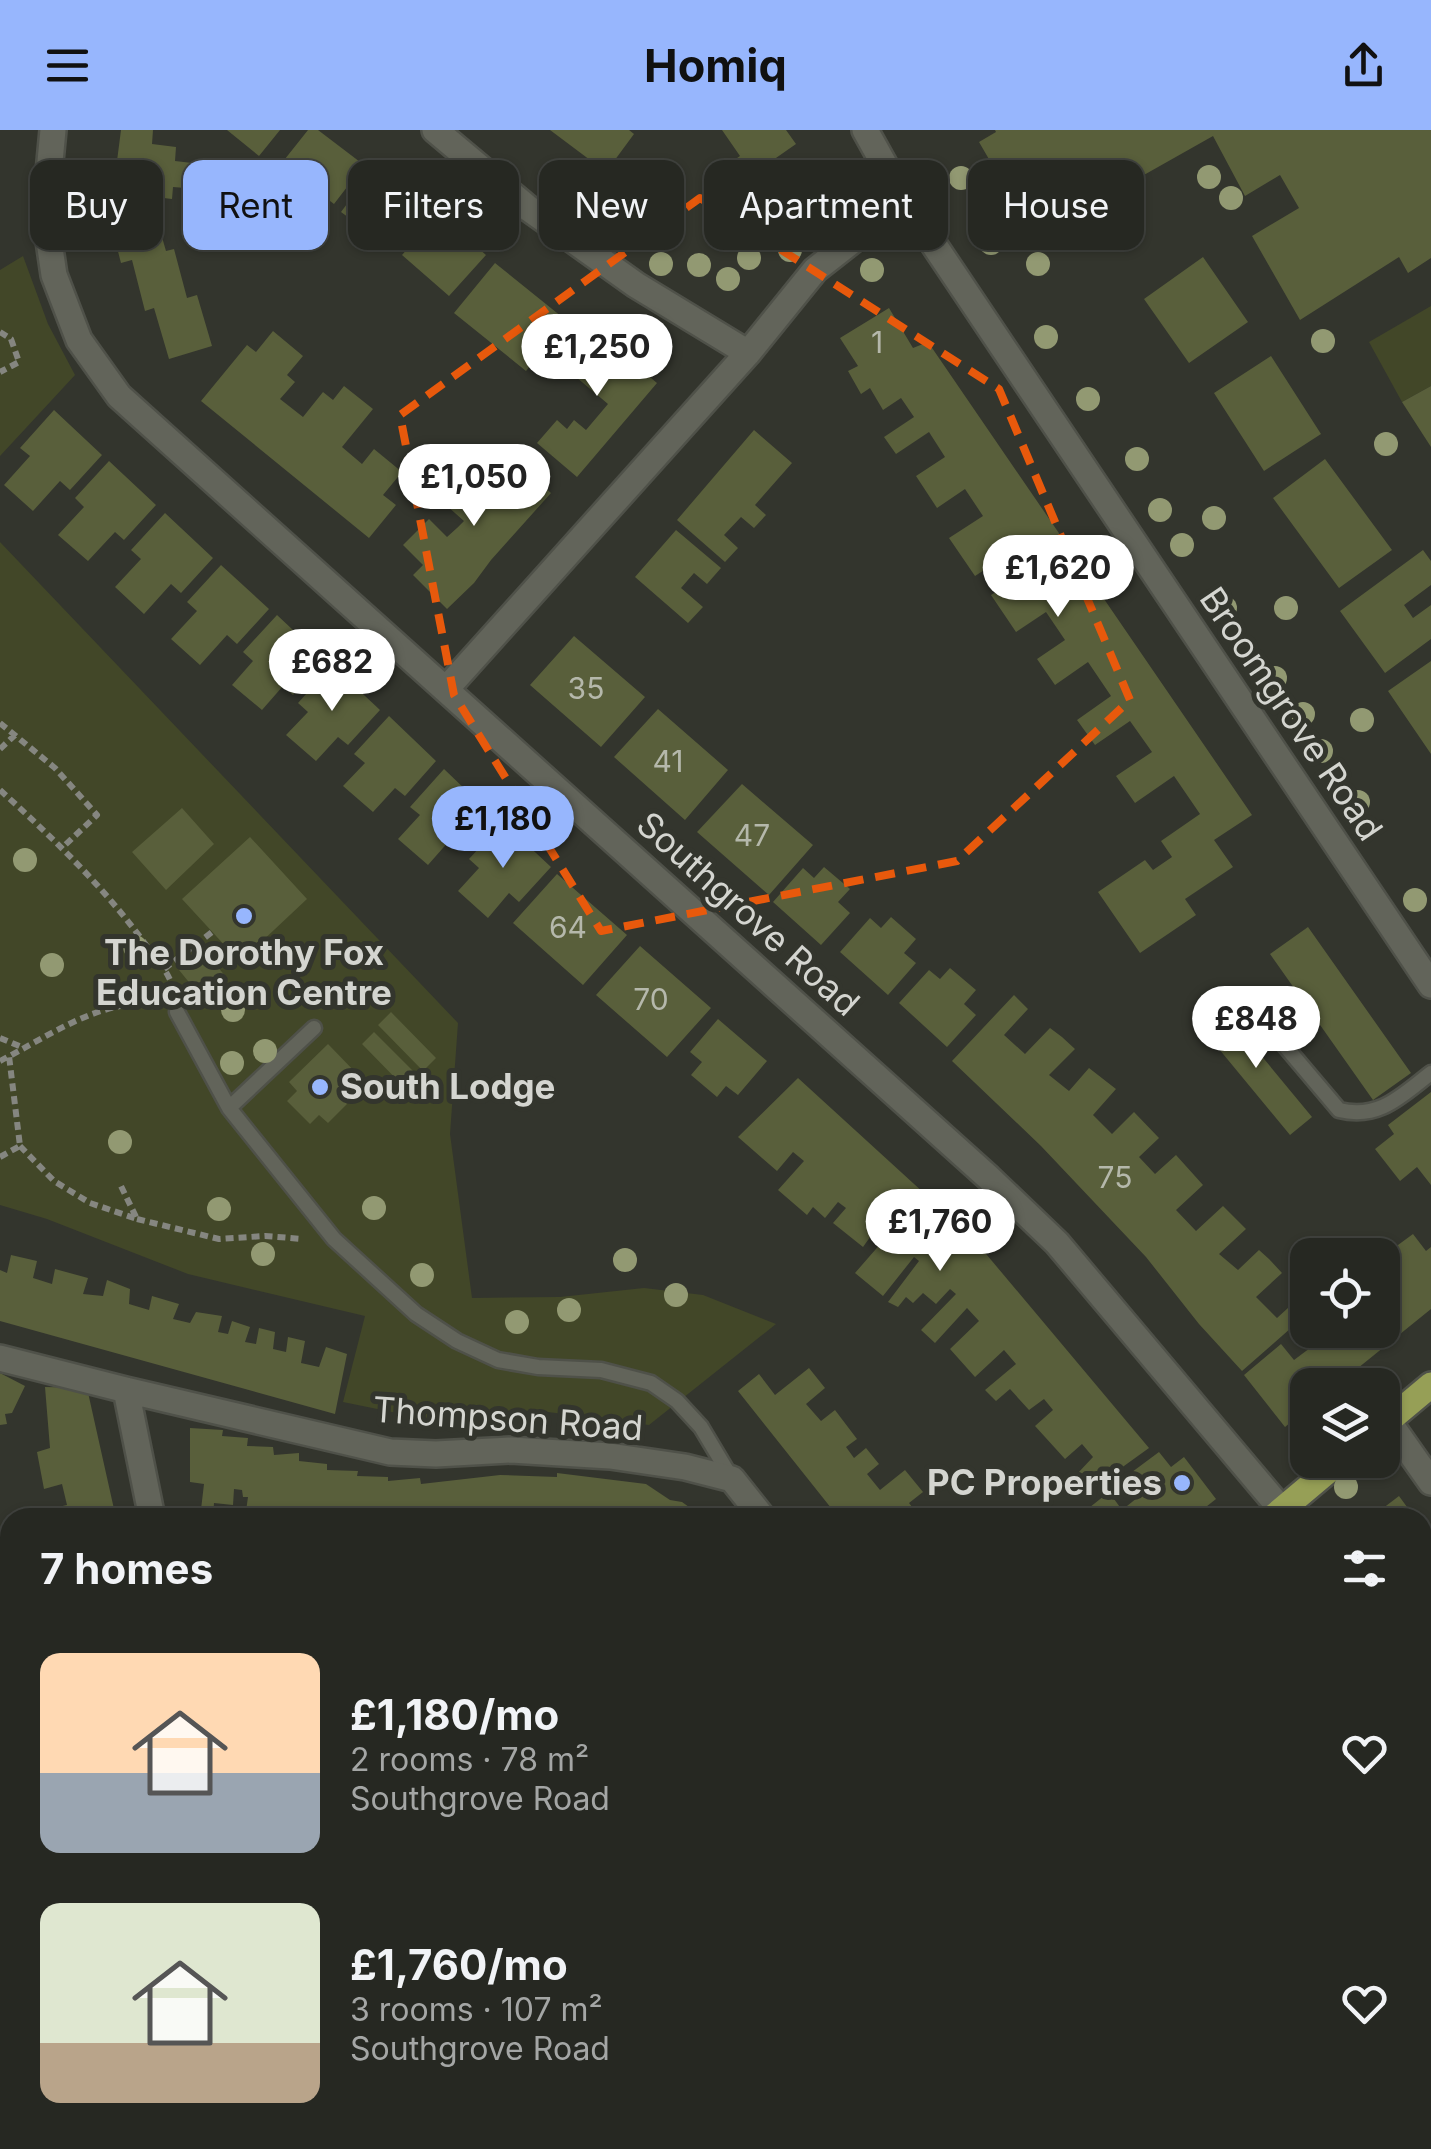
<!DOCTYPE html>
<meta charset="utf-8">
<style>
:root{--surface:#262822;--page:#32342f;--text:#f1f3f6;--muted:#a4a6a5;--line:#424440;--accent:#97b6fd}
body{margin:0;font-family:Inter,sans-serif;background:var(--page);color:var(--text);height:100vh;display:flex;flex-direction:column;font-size:38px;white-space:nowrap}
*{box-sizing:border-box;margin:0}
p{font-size:32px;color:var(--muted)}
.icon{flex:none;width:55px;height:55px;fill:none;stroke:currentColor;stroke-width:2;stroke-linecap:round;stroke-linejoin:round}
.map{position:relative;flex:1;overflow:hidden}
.panel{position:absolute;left:0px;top:1378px;width:1432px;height:642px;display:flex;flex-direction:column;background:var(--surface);border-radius:30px 30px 0 0;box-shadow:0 2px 8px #0004,0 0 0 2px var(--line)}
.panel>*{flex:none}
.hud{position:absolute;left:30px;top:30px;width:1372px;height:90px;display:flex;gap:20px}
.fabs{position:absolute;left:1290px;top:1108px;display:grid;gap:20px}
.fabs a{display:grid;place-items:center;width:110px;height:110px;border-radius:20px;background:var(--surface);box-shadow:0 2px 8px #0004,0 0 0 2px var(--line);font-size:50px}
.price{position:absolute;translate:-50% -85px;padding:0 22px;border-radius:35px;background:#fff;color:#222;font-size:32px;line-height:65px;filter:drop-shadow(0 2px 5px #0008)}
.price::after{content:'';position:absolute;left:50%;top:60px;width:30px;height:22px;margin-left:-15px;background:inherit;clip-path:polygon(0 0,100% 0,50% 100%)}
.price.active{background:var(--accent);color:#111}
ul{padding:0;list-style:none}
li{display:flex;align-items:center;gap:30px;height:250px;padding:0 40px}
li span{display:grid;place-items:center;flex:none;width:280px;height:200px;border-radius:20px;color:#555}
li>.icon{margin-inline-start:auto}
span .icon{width:120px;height:120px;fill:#fffc;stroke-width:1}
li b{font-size:42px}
h2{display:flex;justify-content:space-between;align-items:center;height:120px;padding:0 40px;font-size:42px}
.pill{padding:0 35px;border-radius:20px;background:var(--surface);box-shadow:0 2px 8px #0004,0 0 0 2px var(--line);font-size:35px;line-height:90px}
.pill.active{background:var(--accent);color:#111}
header{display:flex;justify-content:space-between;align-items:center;height:130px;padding:0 40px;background:var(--accent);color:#111;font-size:45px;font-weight:700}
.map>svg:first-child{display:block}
.green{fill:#424728}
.building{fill:#595f3b}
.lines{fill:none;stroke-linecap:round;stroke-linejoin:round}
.lane-casing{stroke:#4f5149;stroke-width:19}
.street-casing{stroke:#4f5149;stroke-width:30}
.primary-casing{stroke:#4f5149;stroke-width:30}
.path{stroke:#858680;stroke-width:6;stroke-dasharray:8 5;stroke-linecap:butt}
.lane{stroke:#62645a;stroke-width:14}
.street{stroke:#62645a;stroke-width:25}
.primary{stroke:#969f56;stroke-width:25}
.tree{fill:#929972}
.marked{fill:none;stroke:#e8590c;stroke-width:8;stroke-dasharray:20 12;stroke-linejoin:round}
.poi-dot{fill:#97b6fd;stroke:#33352d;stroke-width:4}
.labels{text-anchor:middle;stroke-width:10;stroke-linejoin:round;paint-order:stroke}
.number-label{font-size:30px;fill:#b5b8ab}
.street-label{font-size:35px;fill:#d4d5d0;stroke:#33352d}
.poi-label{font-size:35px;font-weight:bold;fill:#d4d5d0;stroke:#33352d}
</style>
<header><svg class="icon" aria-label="menu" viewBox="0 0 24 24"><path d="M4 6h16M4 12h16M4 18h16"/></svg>Homiq<svg class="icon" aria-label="share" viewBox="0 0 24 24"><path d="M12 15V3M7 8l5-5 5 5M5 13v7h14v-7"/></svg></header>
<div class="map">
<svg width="1431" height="2019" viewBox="0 0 1431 2019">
<rect width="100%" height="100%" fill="#33352d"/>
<path class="green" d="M23,126L48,194L75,245L0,326V140Z
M1431,176V256L1402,272L1369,212Z
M0,412L458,893L450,1004L472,1168L560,1167L644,1158L703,1165L776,1194L649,1295L548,1282L431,1290L343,1272L365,1186L188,1144L47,1089L0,1075Z"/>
<path class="building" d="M121,0H153L152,14L176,17L175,31L201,34L198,59L173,57L172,69L113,62Z
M227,0H280L259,26Z
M308,0H318L364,35L334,74L281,34Z
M550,0H629L634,4L606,42Z
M722,0H786L796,14L746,49L762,72L739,87L711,46L740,26Z
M995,0H1431V128L1408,143L1399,127L1300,190L1252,106L1299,78L1280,45L1245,66L1213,6L1034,107L979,12L996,2Z
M370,43L423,83L394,121L341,82Z
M103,64L151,69L166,121L174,119L187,168L197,165L212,216L169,229L154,178L145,181L132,130L121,133Z
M439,83L486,125L449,166L402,125Z
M1203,127L1248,192L1189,233L1144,169Z
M495,133L567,191L526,241L454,183Z
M889,178L913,218L928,212L1252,685L1214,710L1233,737L1185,769L1196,785L1140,823L1098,762L1145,730L1153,740L1172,727L1161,711L1200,684L1174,646L1135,673L1116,646L1152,622L1130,591L1095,615L1077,590L1111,566L1088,532L1055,555L1037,529L1065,510L1046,482L1016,502L991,465L1002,458L989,437L975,446L949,408L983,386L965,359L937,378L916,346L945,327L929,302L896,324L884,307L914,287L901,268L883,280L870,258L861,264L848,241L858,236L840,208Z
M588,195L657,253L577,347L537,313L557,290L567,299L574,290L586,300L608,274L557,231Z
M273,201L303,226L287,245L295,252L280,269L303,287L323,262L333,270L344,256L373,279L342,317L362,334L374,319L402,342L383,365L396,375L369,408L201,271L247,215L256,222Z
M1271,226L1321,304L1264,341L1214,263Z
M1431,256V317L1402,272Z
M54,280L102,325L70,360L60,351L33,381L4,355L30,326L20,318Z
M754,300L792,333L755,375L766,385L754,398L741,387L724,405L738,418L725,432L677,390Z
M498,317L551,363L491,430L474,453L447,479L413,445L423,435L403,415L429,389L447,407L457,398L464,391L438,368L461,343L487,367L504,346L487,330Z
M1325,329L1392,420L1339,458L1273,368Z
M109,331L156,375L124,410L115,402L88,431L58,405L84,377L75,368Z
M165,383L213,428L181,463L171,454L144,484L115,457L141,429L131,420Z
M676,400L721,438L707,454L694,443L681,458L703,477L688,493L635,447Z
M1423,420L1431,431V455L1404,475L1413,488L1431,475V509L1385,543L1340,481Z
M221,435L269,479L237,514L227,505L200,535L171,509L197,481L187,472Z
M277,485L325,530L293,565L283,556L262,580L232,555L253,531L243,522Z
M574,506L645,567L601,617L530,555Z
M1431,531V624L1388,561Z
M332,535L380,580L348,615L338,607L316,631L286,605L308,582L298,573Z
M658,579L728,640L685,690L614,627Z
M389,586L436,631L405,666L395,658L373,682L343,656L365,633L354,624Z
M444,639L491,684L460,719L450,710L428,735L398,709L420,685L410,677Z
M742,654L813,715L769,765L697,702Z
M182,678L214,714L166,760L132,722Z
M503,692L551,737L519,772L509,763L488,788L458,761L479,738L469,729Z
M250,707L307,769L240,832L182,769Z
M824,737L850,759L838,772L850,783L821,815L773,772L803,738L814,748Z
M557,744L627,805L583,855L513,793Z
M891,787L916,809L904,823L916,833L888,865L840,822L870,788L881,798Z
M1308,797L1411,943L1373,970L1270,824Z
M640,816L711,878L667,927L596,865Z
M204,820L226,847L201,867L179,840Z
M950,838L976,860L964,874L976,885L947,917L899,873L929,840L940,849Z
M1014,865L1028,879L1004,905L1025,924L1050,898L1062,907L1075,919L1049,945L1069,961L1089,938L1116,959L1093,985L1112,1004L1134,982L1159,1008L1139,1027L1155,1044L1176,1025L1203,1055L1176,1080L1196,1101L1223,1076L1246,1099L1219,1124L1238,1140L1259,1120L1269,1129L1282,1143L1256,1167L1277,1188L1300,1167L1308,1175V1183L1242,1241L1199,1194L1146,1127L1041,1016L952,931Z
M1222,878L1312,987L1290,1005L1200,896Z
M391,882L436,928L423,941L378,895Z
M718,889L767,931L738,965L726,956L717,967L691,945L702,932L690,922Z
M374,902L419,947L407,960L362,914Z
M328,914L359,946L339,965L347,974L328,993L319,985L310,994L287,971L297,961L289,952Z
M798,948L971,1106L1149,1318L1092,1359L1077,1344L1093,1327L1082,1314L1065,1329L1035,1296L1053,1280L1044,1269L1029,1280L1010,1259L996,1271L985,1260L1016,1234L1004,1220L975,1247L950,1219L979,1191L967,1178L935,1213L921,1200L956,1164L950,1159L936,1174L923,1163L913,1173L906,1167L898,1177L888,1172L919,1131L914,1127L883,1166L855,1143L882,1112L873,1103L863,1117L833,1093L846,1078L838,1072L825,1088L813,1077L807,1085L778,1060L804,1031L793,1022L777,1041L738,1007Z
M1431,962V1055L1417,1037L1400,1051L1375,1019L1394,1004L1388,995Z
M1413,1104L1426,1121L1431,1117V1179L1337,1255H1308V1278L1285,1297L1244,1245L1281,1214L1294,1230L1310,1218L1298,1202L1308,1195V1200H1382V1154L1397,1143L1383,1126Z
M11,1125L37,1131L33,1148L52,1154L55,1139L88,1148L83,1164L103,1166L107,1150L130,1159L129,1174L149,1180L152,1166L179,1174L173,1189L190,1193L196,1182L222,1186L218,1202L228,1204L232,1191L250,1197L245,1212L256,1214L259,1198L275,1202L273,1219L286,1222L288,1207L305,1211L301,1233L319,1237L326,1217L347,1224L335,1284L0,1191V1140L7,1143Z
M809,1238L825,1258L806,1274L821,1291L835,1280L857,1309L846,1317L854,1328L866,1318L879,1334L867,1344L880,1360L905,1340L923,1362L909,1373L916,1382L909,1388H839L738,1261L759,1244L775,1265Z
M0,1243L25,1256L12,1283L5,1284L7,1294L0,1295Z
M45,1257L87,1258L116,1388H50L49,1379L67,1375L62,1354L44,1359L37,1322L50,1318Z
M190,1298L223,1300L222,1306L248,1308L247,1316L273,1317L274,1325L299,1323V1331L327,1334V1340L358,1341L357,1346L388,1347V1351L420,1348L421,1354L500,1345L557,1347V1343L646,1354L670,1370L682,1372L689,1377V1388H305V1384L288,1383V1378L282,1377L281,1388H245L248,1367H243L242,1360L234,1359L233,1375L214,1373L213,1388H200L204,1354L190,1352Z
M1159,1322L1171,1337L1184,1327L1216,1369L1192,1388H1082L1080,1385L1109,1362L1122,1380L1142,1364L1128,1345Z
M1399,1366L1415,1388H1371L1378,1382Z
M1422,1397L1431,1408V1448L1422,1454Z
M1431,1474V1490L1422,1497V1480Z
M1422,1579L1431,1589V1668L1422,1656Z
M3,1645L10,1659V1671L0,1676V1646Z
M10,1691V1865L0,1842V1693Z
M1422,1796L1431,1808V1815L1422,1819Z
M1422,1910L1431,1925V1968L1422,1956Z
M1422,1980L1431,1993V2019H1326L1320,2010H1422Z
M80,2010H182L162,2019H84Z
M518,2010H640L624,2019H502Z
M878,2010H1119L1106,2019H866Z
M1199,2010L1206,2018L1217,2010H1239L1245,2019H1187Z
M1267,2010H1281L1287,2019H1255Z"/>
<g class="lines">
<defs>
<path id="lane" d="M1247,871L1339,980C1379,990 1401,966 1431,943
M177,882L229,978L334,1109L416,1184L457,1211L498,1230L538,1237L601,1240L651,1253L677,1271L701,1297L732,1349
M229,978L314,898
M774,2010L780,2019
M1287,2010L1294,2019
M787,2019L800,2010
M1143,2019L1157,2010"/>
<path id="street" d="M53,0L45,84L54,145L79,210L119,266L989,1048L1057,1113L1281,1379
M435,0L528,78L636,155L748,223
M865,0L904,70L1431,855
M447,558L748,223L815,140L904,70
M0,1228L126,1260L390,1322L436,1324L511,1320L610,1326L685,1337L732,1349L763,1388
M126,1260L152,1388
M1388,1291L1431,1352
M1422,1756L1431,1769
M1422,1877L1431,1874
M0,1947L10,1968
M30,2010L34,2019"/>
<path id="primary" d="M1382,1296L1431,1255
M1272,1388L1341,1330
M380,2019L397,2010"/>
</defs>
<use href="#lane" class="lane-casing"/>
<use href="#street" class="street-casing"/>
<use href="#primary" class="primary-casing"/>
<path class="path" d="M0,202L11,209L19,232L0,242
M0,593L55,638L97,685L63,717
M0,619L15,605
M0,660C54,709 103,756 146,815C157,829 171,845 174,862
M164,839L212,802
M0,908L22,917
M0,931C44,909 105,865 156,876
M20,1016L54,1051L90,1073L137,1089L120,1054
M0,1027L20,1016L9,926
M137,1089L219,1109L265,1106L303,1109
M722,2010L727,2019
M884,2019L896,2010
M895,2019L908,2010"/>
<use href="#lane" class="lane"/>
<use href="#street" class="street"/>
<use href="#primary" class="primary"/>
</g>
<g class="tree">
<circle cx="1209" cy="47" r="12"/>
<circle cx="961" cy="48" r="12"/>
<circle cx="802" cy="68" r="12"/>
<circle cx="1231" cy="68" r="12"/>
<circle cx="991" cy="113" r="12"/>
<circle cx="790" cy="120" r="12"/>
<circle cx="749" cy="128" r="12"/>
<circle cx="661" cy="134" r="12"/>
<circle cx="1038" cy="134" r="12"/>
<circle cx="699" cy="135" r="12"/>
<circle cx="872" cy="140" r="12"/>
<circle cx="728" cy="149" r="12"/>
<circle cx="1046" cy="207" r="12"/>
<circle cx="1323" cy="211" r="12"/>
<circle cx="1088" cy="269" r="12"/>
<circle cx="1386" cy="314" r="12"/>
<circle cx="1137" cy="329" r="12"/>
<circle cx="1160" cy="380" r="12"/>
<circle cx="1214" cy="388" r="12"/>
<circle cx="1182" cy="415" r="12"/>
<circle cx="1225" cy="478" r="12"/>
<circle cx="1286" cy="478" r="12"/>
<circle cx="1275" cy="548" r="12"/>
<circle cx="1303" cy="584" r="12"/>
<circle cx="1362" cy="590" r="12"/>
<circle cx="1321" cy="621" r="12"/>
<circle cx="1358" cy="672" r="12"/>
<circle cx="25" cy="730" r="12"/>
<circle cx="1415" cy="770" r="12"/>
<circle cx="135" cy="817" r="12"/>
<circle cx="52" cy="835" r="12"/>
<circle cx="233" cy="880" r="12"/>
<circle cx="265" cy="921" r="12"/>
<circle cx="232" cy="933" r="12"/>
<circle cx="120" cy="1012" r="12"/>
<circle cx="374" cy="1078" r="12"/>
<circle cx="219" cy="1079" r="12"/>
<circle cx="263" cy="1124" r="12"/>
<circle cx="625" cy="1130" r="12"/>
<circle cx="422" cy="1145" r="12"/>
<circle cx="676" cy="1165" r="12"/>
<circle cx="569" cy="1180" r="12"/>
<circle cx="517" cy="1192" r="12"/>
<circle cx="1346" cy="1357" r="12"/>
</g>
<path class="marked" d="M700,68L999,259L1130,570L957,731L601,801L454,565L400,285Z"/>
<g class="poi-dot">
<circle cx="244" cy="786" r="10"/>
<circle cx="320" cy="957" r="10"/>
<circle cx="1182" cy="1353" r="10"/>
</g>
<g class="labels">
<g class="number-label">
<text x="877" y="223">1</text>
<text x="586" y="569">35</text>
<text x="668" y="642">41</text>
<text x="752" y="716">47</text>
<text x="568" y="808">64</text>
<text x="651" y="880">70</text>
<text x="1115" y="1058">75</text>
</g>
<g class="street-label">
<text transform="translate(1291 584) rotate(56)" y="12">Broomgrove Road</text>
<text transform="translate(748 784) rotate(42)" y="12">Southgrove Road</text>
<text transform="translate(508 1289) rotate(4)" y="12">Thompson Road</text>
</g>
<g class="poi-label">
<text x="244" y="835">The Dorothy Fox<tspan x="244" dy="40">Education Centre</tspan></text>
<text x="340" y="969" text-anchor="start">South Lodge</text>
<text x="1162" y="1365" text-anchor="end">PC Properties</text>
</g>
</g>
</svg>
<div class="fabs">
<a><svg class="icon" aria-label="locate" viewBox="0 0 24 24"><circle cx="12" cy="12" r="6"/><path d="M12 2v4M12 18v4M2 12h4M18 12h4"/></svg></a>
<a><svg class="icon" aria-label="layers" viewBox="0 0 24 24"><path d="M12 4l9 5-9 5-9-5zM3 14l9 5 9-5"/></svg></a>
</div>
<b class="price" style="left:597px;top:269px">£1,250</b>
<b class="price" style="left:474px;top:399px">£1,050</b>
<b class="price" style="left:1058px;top:490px">£1,620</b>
<b class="price" style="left:332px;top:584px">£682</b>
<b class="price active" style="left:503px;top:741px">£1,180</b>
<b class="price" style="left:1256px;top:941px">£848</b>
<b class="price" style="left:940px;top:1144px">£1,760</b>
<div class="hud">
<a class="pill">Buy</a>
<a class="pill active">Rent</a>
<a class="pill">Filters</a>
<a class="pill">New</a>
<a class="pill">Apartment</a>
<a class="pill">House</a>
</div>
<section class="panel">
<h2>7 homes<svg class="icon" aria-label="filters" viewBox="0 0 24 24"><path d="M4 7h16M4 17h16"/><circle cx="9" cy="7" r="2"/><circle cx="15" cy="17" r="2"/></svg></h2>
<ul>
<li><span style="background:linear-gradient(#ffd9b3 60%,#9aa5b1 0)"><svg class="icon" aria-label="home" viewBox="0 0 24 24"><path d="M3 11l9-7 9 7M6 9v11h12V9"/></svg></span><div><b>£1,180/mo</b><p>2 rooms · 78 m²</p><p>Southgrove Road</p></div><svg class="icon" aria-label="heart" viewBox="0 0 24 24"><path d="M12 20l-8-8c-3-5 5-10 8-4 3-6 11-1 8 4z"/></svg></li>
<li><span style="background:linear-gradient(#dfe7d0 70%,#b9a48a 0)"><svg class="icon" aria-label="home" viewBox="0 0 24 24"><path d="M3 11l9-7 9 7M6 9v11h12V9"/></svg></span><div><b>£1,760/mo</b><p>3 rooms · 107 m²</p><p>Southgrove Road</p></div><svg class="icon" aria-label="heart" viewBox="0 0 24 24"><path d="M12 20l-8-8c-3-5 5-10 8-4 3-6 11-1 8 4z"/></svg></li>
</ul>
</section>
</div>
